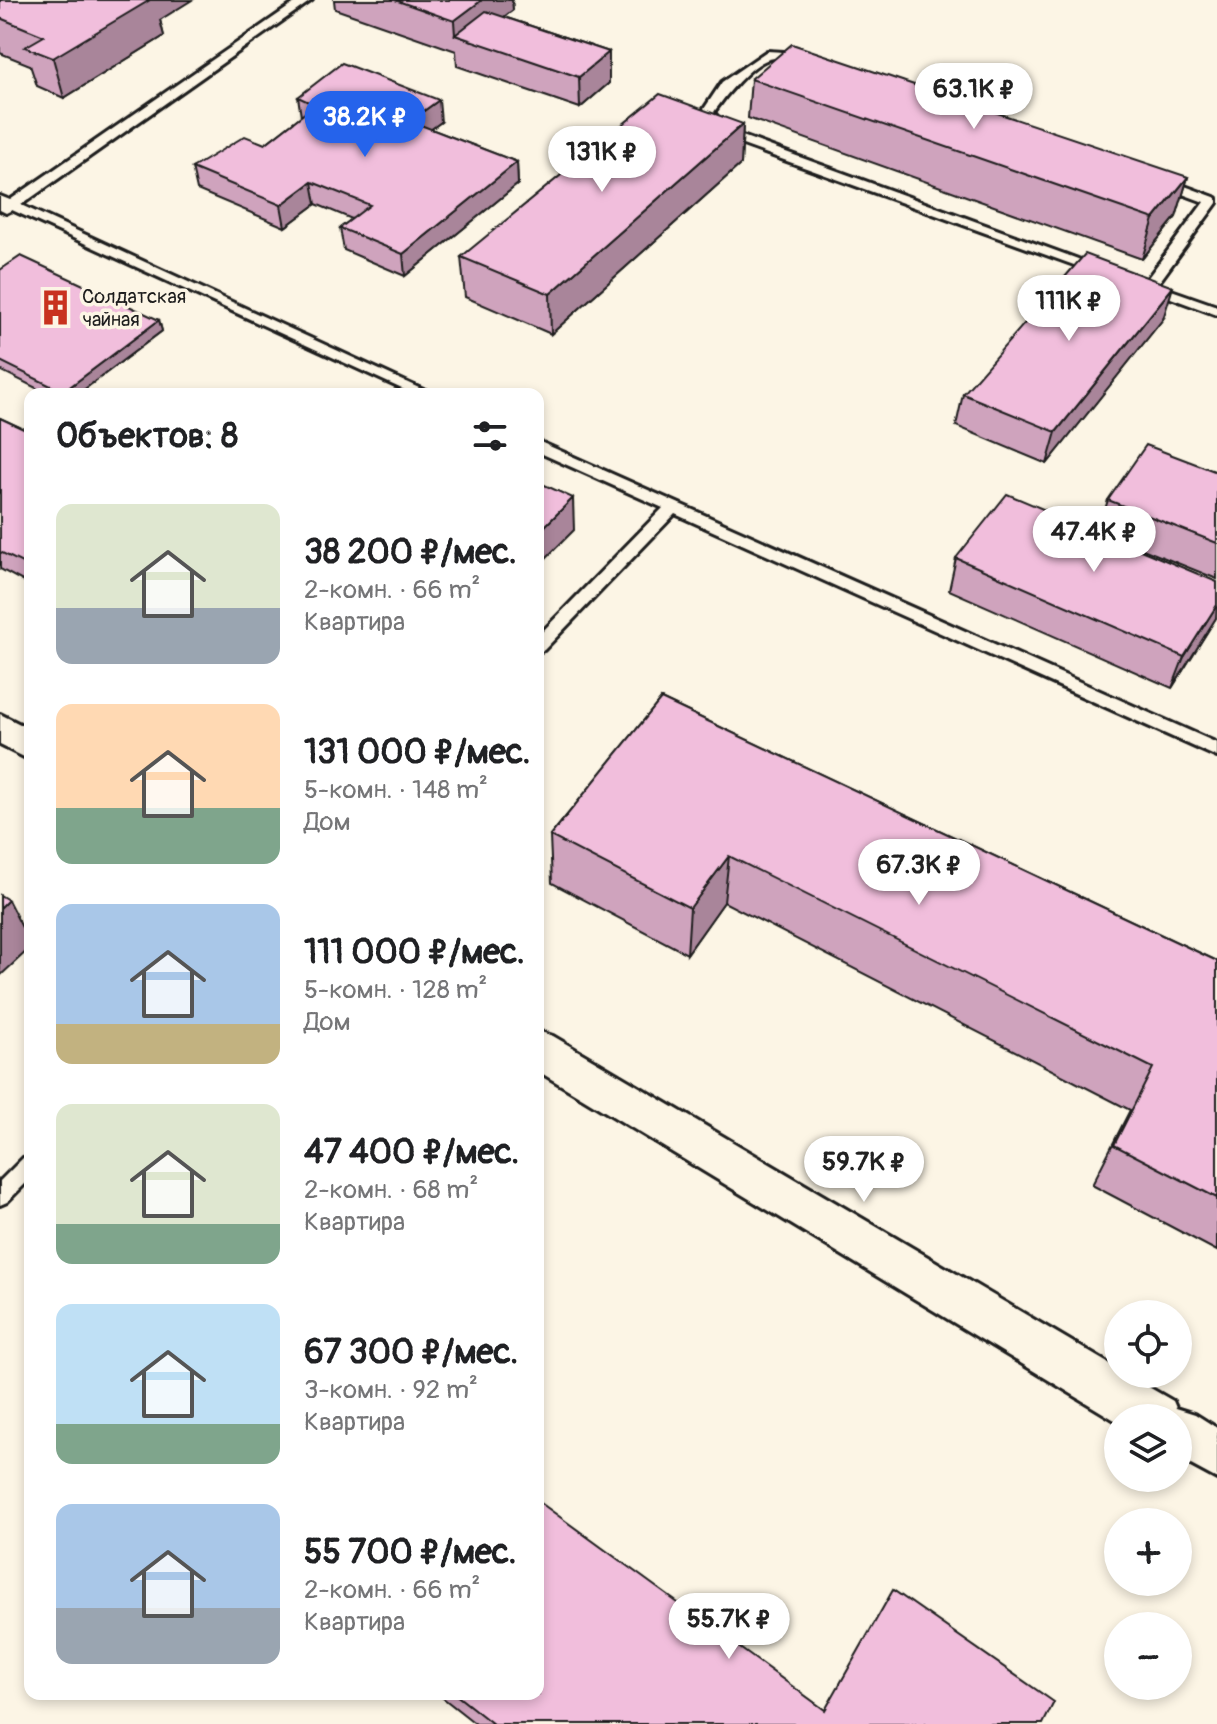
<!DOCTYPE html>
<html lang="ru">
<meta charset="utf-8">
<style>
:root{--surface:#fff;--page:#f6f6f6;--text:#202124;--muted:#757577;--accent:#2563eb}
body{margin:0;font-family:Pangolin,sans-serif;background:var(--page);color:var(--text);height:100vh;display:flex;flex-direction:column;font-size:30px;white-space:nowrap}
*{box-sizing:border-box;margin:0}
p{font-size:26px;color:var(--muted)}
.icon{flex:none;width:44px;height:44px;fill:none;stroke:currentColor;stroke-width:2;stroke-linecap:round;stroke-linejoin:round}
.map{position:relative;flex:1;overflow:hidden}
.panel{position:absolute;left:24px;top:388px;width:520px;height:1312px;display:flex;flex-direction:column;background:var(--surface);border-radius:16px;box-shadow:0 4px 12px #0003}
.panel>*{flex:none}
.controls{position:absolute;left:1104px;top:1300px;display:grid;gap:16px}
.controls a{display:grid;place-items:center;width:88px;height:88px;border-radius:50%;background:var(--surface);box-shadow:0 4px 12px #0003;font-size:40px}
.price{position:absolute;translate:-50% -68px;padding:0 18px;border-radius:28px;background:#fff;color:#222;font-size:26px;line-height:52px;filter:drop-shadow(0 2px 4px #0008)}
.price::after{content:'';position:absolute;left:50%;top:48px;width:24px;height:18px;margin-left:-12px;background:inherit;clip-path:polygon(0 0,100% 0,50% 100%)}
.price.current{background:var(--accent);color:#fff}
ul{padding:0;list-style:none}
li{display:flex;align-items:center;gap:24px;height:200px;padding:0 32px}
li span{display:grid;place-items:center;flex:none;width:224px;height:160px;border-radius:16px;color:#555}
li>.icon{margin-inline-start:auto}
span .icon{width:96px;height:96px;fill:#fffc;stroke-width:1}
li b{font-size:34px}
h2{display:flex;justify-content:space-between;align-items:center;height:96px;padding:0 32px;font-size:34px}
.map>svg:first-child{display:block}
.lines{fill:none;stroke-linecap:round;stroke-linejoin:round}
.lane-casing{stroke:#1c1c1c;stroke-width:6}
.street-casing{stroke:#1c1c1c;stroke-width:6}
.lane{fill:#fcf5e5;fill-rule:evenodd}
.street{fill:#fcf5e5;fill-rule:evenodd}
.wall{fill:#cfa3bd;stroke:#1c1c1c;stroke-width:2}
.shaded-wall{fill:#a9859a;stroke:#1c1c1c;stroke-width:2}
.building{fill:#f1bedc;stroke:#1c1c1c;stroke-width:2}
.labels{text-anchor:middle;stroke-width:7;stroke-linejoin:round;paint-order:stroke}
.far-poi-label{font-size:20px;fill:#1c1c1c;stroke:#fcf5e5;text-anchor:start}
</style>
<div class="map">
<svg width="1217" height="1724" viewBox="0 0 1217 1724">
<rect width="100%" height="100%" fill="#fcf5e5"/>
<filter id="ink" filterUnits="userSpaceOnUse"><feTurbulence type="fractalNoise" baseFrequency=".0125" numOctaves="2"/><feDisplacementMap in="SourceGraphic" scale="16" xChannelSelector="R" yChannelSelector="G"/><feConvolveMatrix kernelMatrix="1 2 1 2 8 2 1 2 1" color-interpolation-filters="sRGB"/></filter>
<g filter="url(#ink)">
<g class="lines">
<defs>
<path id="lane" d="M299,0H312L21,205L432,394H413L12,210L6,213L0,210V196L10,200Z
M767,51L801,53L807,57C795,64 782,55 769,59C750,65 725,96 714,112L726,130L1108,270L1101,274L1096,273L718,136L702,112L722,82Z
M1158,179H1166L1217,198V203L1157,285L1217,306V315L1141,287L1204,202L1158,185Z
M538,441L1217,743V757L675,514L544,650L538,652V636L663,508L538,452Z
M30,1156V1179L7,1202L0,1205V1181L23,1158Z"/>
<path id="street" d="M0,714L30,729V760L0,745Z
M538,1031L553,1036L1118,1369V1374H1126L1173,1401L1176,1408L1195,1414L1217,1428V1479L1178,1458V1418H1118V1422L538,1071Z"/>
</defs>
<use href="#lane" class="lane-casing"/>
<use href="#street" class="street-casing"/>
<use href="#lane" class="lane"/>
<use href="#street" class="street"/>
</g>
<path class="wall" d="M0,0L160,20L164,36L64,98L37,86L30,65L0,53Z
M334,0H512L513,10L504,17L609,52V83L580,108L457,66L456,51L335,9Z
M751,79L1188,177L1176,217L1142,259L748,118Z
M298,97L441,122L431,129L517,162L518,184L405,276L344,250L340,228L352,219L316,204L285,227L197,190L192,168L265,144L301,116Z
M743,124L741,164L551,334L465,297L461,257Z
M0,270L159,320L162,331L78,394H48L0,370Z
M1163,319L1047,464L956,426L963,394Z
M0,418L30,432V585L0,569Z
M1217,472V579L1098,531L1108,500Z
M956,558L1216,618L1172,688L949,590Z
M661,699L1217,961V1251L1092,1185L1130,1110L724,902L687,954L552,883L550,836Z
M438,1694H538L825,1710L1043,1724H476Z"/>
<path class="shaded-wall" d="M139,0H192L160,20L164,36L64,98L53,58Z
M482,0H512L513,10L472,41L455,35L454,21Z
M609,52V83L580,108L579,77Z
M439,100L441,122L412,143L410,121Z
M743,124L741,164L551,334L550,294Z
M517,162L518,184L405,276L403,254Z
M1188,177L1176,217L1142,259L1154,219Z
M312,182L316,204L285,227L281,205Z
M1173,287L1163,319L1047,464L1056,432Z
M159,320L162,331L78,394H63V392Z
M573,498L574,530L538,566V533Z
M1217,605L1216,618L1172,688L1184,657Z
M729,856L724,902L687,954L690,908Z
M8,900L30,943V948L0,976V908Z"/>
<path class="building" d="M0,0H150L53,58L25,47L44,36L0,18Z
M395,0H482L454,21Z
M486,11L609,52L579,77L455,35Z
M792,44L1188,177L1154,219L751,79Z
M342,63L439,100L410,121L517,162L403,254L340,228L370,205L312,182L281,205L192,168L245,136L265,144L315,105L298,97Z
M660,94L743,124L550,294L461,257Z
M1085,254L1173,287L1056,432L963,394Z
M21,256L159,320L63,392L0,361V270Z
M0,418L30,432V567L0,552Z
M1146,445L1217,472V543L1108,500Z
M538,482L573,498L538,533Z
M1007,494L1217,582V605L1184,657L956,558Z
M661,699L1217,961V1198L1114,1145L1153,1068L729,856L690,908L550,836Z
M0,895L8,900L0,908Z
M538,1501L825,1710L893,1590L1054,1702L1043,1724H493L455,1694H538Z"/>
</g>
<defs>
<symbol id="building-bare" viewBox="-9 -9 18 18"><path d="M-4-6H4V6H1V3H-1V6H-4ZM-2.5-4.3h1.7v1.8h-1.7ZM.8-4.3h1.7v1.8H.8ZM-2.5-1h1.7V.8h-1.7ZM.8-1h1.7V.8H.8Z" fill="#c8321e" stroke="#fcf5e5" stroke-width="2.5" paint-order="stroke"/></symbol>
</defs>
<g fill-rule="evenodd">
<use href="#building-bare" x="30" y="282" width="51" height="51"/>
</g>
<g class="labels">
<g class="far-poi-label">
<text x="82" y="303">Солдатская<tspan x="82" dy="23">чайная</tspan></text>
</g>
</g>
</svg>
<div class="controls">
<a><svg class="icon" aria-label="locate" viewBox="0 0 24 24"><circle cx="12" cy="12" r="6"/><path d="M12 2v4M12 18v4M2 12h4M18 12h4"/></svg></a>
<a><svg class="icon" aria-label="layers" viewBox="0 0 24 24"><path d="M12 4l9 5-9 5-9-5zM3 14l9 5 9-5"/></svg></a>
<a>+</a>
<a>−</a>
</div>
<b class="price" style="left:974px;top:131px">63.1K ₽</b>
<b class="price current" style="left:365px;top:159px">38.2K ₽</b>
<b class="price" style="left:602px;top:194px">131K ₽</b>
<b class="price" style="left:1069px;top:343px">111K ₽</b>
<b class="price" style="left:1094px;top:574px">47.4K ₽</b>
<b class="price" style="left:919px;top:907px">67.3K ₽</b>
<b class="price" style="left:864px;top:1204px">59.7K ₽</b>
<b class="price" style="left:729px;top:1661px">55.7K ₽</b>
<section class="panel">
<h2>Объектов: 8<svg class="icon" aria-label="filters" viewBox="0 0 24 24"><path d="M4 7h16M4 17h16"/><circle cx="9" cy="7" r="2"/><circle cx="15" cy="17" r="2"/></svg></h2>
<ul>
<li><span style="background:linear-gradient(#dfe7d0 65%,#9aa5b1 0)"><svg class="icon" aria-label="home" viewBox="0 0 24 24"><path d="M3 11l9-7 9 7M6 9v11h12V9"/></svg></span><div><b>38 200 ₽/мес.</b><p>2-комн. · 66 m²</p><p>Квартира</p></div></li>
<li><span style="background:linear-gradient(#ffd9b3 65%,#7fa58c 0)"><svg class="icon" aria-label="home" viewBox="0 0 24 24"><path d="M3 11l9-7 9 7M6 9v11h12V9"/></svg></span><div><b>131 000 ₽/мес.</b><p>5-комн. · 148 m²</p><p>Дом</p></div></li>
<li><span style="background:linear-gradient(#a9c7e8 75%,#c2b280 0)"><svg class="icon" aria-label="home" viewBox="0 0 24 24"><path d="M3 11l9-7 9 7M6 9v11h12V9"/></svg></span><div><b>111 000 ₽/мес.</b><p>5-комн. · 128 m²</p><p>Дом</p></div></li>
<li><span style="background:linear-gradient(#dfe7d0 75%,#7fa58c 0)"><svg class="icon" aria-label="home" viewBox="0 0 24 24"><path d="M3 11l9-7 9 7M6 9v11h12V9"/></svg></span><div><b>47 400 ₽/мес.</b><p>2-комн. · 68 m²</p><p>Квартира</p></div></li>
<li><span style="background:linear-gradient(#bfe0f5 75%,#7fa58c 0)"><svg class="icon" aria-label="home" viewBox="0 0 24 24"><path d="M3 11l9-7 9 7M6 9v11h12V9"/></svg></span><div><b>67 300 ₽/мес.</b><p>3-комн. · 92 m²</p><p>Квартира</p></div></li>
<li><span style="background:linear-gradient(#a9c7e8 65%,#9aa5b1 0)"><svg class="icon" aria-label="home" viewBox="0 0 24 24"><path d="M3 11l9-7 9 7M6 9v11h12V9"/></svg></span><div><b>55 700 ₽/мес.</b><p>2-комн. · 66 m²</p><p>Квартира</p></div></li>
</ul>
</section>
</div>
